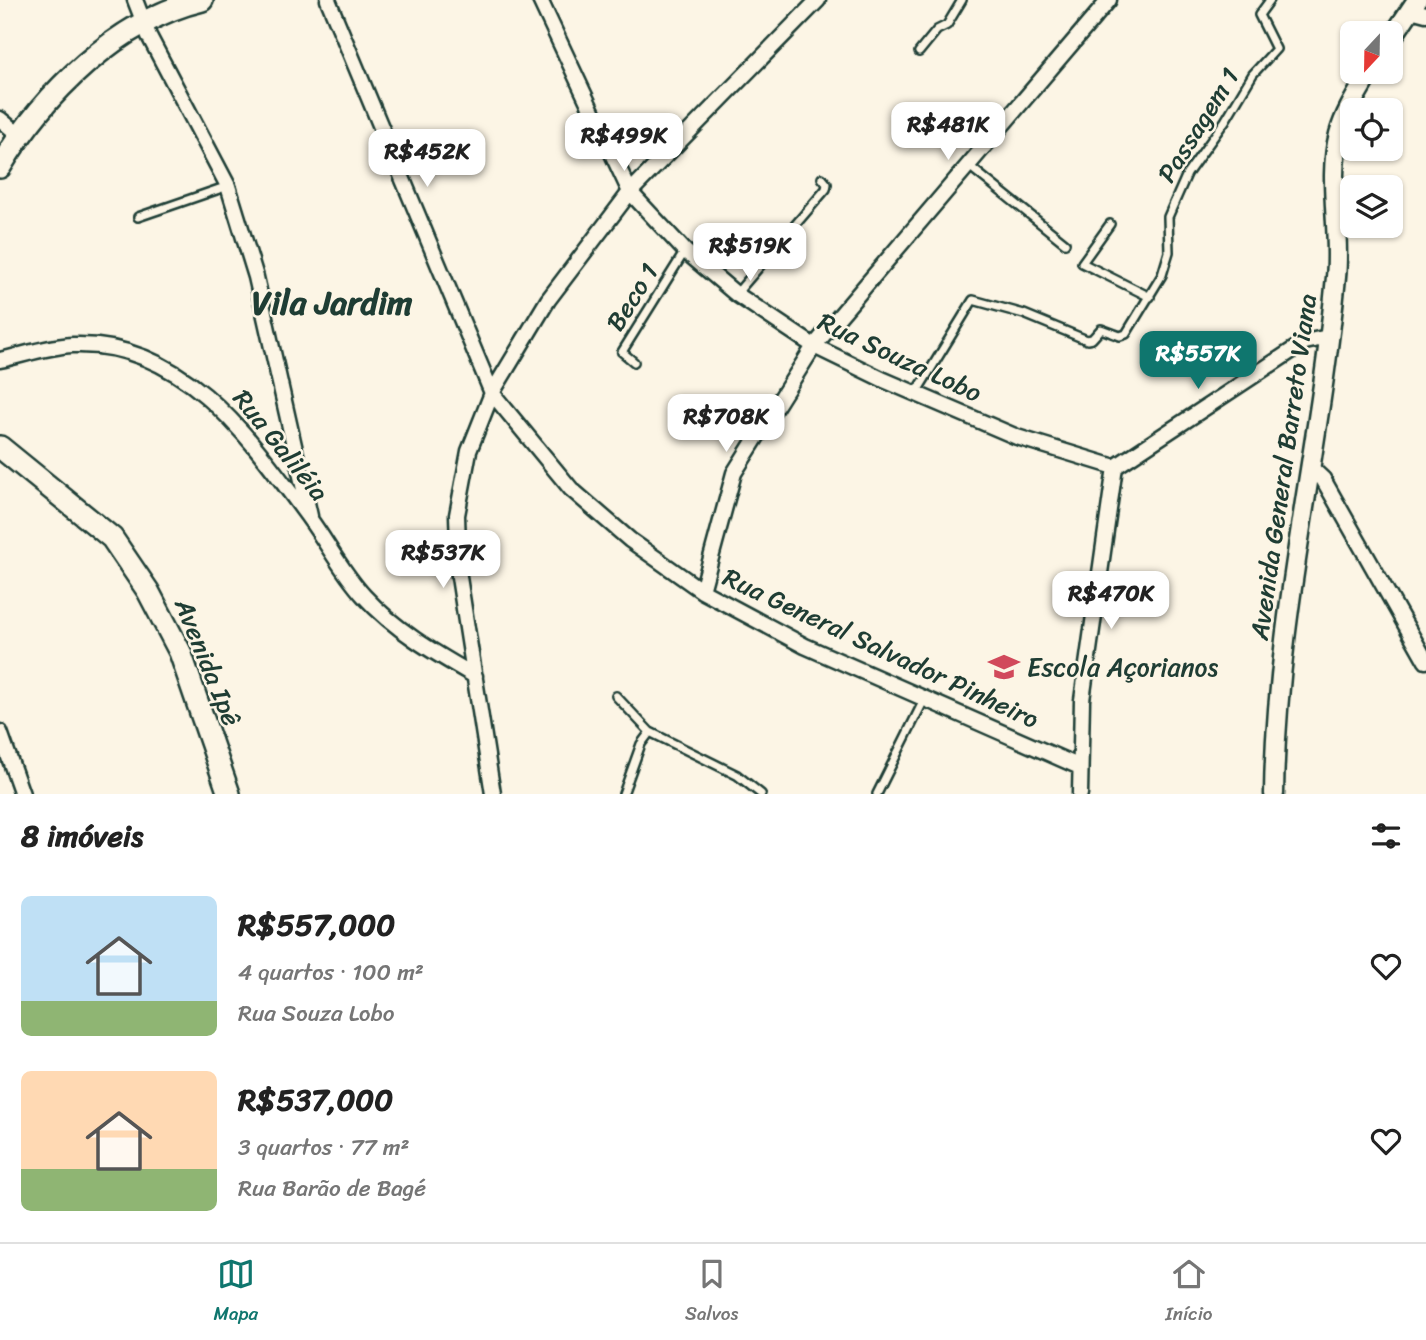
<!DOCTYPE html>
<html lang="pt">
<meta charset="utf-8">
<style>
:root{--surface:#fff;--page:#f6f6f6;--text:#222;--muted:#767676;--line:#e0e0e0;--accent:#0f766e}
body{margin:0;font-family:Sriracha,sans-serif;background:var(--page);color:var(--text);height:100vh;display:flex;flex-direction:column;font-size:26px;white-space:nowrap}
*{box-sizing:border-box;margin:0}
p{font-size:23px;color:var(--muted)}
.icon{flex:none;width:38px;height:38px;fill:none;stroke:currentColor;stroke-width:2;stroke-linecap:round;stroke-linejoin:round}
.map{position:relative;height:794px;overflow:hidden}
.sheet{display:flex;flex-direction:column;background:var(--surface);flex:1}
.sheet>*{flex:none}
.needle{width:46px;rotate:202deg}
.controls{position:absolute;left:1340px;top:21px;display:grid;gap:14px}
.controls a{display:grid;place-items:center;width:63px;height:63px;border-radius:10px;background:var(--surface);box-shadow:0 2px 5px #0004;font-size:35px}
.price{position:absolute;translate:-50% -60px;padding:0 16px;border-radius:14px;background:#fff;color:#222;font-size:23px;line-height:46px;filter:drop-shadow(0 2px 4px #0008)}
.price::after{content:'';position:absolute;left:50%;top:42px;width:21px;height:16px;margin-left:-10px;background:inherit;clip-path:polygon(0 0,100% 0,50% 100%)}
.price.selected{background:var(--accent);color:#fff}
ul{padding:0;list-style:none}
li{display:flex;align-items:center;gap:21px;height:175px;padding:0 21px}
li span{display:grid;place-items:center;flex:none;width:196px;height:140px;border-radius:10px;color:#555}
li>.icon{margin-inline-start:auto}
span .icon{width:84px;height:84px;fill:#fffc;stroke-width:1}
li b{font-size:30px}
h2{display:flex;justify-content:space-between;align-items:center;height:84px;padding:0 21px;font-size:30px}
.tabs{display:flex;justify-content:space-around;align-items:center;height:98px;border-top:2px solid var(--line);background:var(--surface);font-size:19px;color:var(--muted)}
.tabs a{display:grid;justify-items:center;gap:4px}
.tabs .selected{color:var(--accent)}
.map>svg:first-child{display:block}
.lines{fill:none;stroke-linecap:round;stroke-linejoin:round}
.service-casing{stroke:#1f3d34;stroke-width:12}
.minor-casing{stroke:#1f3d34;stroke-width:19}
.tertiary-casing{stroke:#1f3d34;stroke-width:23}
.secondary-casing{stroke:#1f3d34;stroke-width:26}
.service{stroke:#fcf5e5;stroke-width:7}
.minor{stroke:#fcf5e5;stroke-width:14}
.tertiary{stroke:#fcf5e5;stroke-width:18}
.secondary{stroke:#fcf5e5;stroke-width:21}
.labels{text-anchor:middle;stroke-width:5;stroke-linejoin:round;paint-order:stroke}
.street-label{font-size:26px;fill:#1f3d34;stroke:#fcf5e5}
.poi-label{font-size:26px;fill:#1f3d34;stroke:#fcf5e5;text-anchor:start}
.district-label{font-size:33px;font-weight:bold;fill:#1f3d34;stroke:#fcf5e5}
</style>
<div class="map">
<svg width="1426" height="794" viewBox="0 0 1426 794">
<rect width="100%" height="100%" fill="#fcf5e5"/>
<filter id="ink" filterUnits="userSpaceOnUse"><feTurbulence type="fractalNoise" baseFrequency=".0143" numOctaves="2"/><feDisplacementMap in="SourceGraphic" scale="14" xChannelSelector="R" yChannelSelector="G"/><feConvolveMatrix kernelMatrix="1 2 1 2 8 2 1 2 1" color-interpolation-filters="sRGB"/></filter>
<g filter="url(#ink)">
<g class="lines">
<defs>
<path id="service" d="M919,52L937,30L947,25L962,0
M968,165L1065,243
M138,217L228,186
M1110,224L1082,263L1150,297
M736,294L826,189L827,184L822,178
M634,362L622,352L685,251
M916,393L973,300L1024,314L1087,340L1092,339L1101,329L1120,336L1126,334L1162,275L1169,252L1168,217L1187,174L1225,121L1253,74L1276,49L1259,15L1270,0
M616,696L650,732L641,744L623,794
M650,732L737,775L761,794
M877,794L924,700"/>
<path id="minor" d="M135,0L149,36L228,186L256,277L310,516
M328,0L492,393L571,489L630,540L702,591L805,646L1080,767
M540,0L630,192L685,251L736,294L814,346L884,380L1017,437L1115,467L1305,342L1328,337
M1411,10L1426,14
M0,119L19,135
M0,360C23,355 49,346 73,345C184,341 250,438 309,518C328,544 342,572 364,596C396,631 435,653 475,676
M1309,466L1323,479L1426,661
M702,591L734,473L814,346L1109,0
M0,732L22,794
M493,794L459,577L457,515L469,451L492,393L548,300L630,192L818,0
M1080,794L1082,700L1115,467"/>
<path id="tertiary" d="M1391,39L1417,0
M1274,794C1276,619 1320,450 1336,277C1341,230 1327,179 1339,134C1345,112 1359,91 1370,72"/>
<path id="secondary" d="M0,167C43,94 118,20 202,0
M0,447L112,538L148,591L180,652L229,794"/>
</defs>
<use href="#service" class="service-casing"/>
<use href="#minor" class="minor-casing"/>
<use href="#tertiary" class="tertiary-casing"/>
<use href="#secondary" class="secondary-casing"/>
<use href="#service" class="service"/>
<use href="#minor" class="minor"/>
<use href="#tertiary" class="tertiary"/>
<use href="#secondary" class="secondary"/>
</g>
</g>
<defs>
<symbol id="school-bare" viewBox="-9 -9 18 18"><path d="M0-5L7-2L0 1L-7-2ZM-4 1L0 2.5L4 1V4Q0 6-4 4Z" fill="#d1495b" stroke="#fcf5e5" stroke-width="2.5" paint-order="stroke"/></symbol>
</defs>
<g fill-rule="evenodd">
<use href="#school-bare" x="982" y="645" width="44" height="44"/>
</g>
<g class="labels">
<g class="street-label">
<text transform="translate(1198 125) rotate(-58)" y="9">Passagem 1</text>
<text transform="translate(632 297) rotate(-58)" y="9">Beco 1</text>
<text transform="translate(900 357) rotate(25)" y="9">Rua Souza Lobo</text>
<text transform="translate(281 445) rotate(51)" y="9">Rua Galiléia</text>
<text transform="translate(1283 467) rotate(-82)" y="9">Avenida General Barreto Viana</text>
<text transform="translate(881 648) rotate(25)" y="9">Rua General Salvador Pinheiro</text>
<text transform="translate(208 662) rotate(68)" y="9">Avenida Ipê</text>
</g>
<g class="poi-label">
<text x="1027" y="676">Escola Açorianos</text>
</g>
<g class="district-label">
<text x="332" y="314">Vila Jardim</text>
</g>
</g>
</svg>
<div class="controls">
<a><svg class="needle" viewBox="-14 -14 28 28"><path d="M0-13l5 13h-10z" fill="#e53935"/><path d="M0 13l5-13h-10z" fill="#767676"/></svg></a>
<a><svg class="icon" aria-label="locate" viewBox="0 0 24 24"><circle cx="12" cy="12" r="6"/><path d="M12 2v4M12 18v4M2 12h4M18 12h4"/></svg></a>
<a><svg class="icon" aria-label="layers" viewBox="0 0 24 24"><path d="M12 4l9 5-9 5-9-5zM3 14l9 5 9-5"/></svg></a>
</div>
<b class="price" style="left:948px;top:162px">R$481K</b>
<b class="price" style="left:624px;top:173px">R$499K</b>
<b class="price" style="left:427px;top:189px">R$452K</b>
<b class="price" style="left:750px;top:283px">R$519K</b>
<b class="price selected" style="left:1198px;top:391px">R$557K</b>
<b class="price" style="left:726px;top:454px">R$708K</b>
<b class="price" style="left:443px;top:590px">R$537K</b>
<b class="price" style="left:1111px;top:631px">R$470K</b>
</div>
<section class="sheet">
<h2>8 imóveis<svg class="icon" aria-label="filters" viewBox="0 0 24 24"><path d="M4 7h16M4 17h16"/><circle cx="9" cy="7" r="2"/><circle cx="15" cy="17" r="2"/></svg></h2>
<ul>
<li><span style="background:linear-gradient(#bfe0f5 75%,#8fb573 0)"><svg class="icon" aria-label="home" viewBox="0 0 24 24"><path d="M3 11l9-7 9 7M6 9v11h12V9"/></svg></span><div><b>R$557,000</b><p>4 quartos · 100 m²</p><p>Rua Souza Lobo</p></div><svg class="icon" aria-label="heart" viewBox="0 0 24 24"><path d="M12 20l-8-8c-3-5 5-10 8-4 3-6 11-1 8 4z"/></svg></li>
<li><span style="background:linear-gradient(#ffd9b3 70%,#8fb573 0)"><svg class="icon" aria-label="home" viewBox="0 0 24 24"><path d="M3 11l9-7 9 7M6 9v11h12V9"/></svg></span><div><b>R$537,000</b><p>3 quartos · 77 m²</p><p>Rua Barão de Bagé</p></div><svg class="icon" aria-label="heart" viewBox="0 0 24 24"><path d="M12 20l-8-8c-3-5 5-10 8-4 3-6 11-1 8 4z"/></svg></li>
</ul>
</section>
<nav class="tabs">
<a class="selected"><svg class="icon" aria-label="map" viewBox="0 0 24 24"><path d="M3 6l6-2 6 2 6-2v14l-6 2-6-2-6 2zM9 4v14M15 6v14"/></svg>Mapa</a>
<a><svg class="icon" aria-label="saved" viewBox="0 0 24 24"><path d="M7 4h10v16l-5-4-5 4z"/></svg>Salvos</a>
<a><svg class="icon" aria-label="home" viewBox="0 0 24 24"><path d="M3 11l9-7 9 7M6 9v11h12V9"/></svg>Início</a>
</nav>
